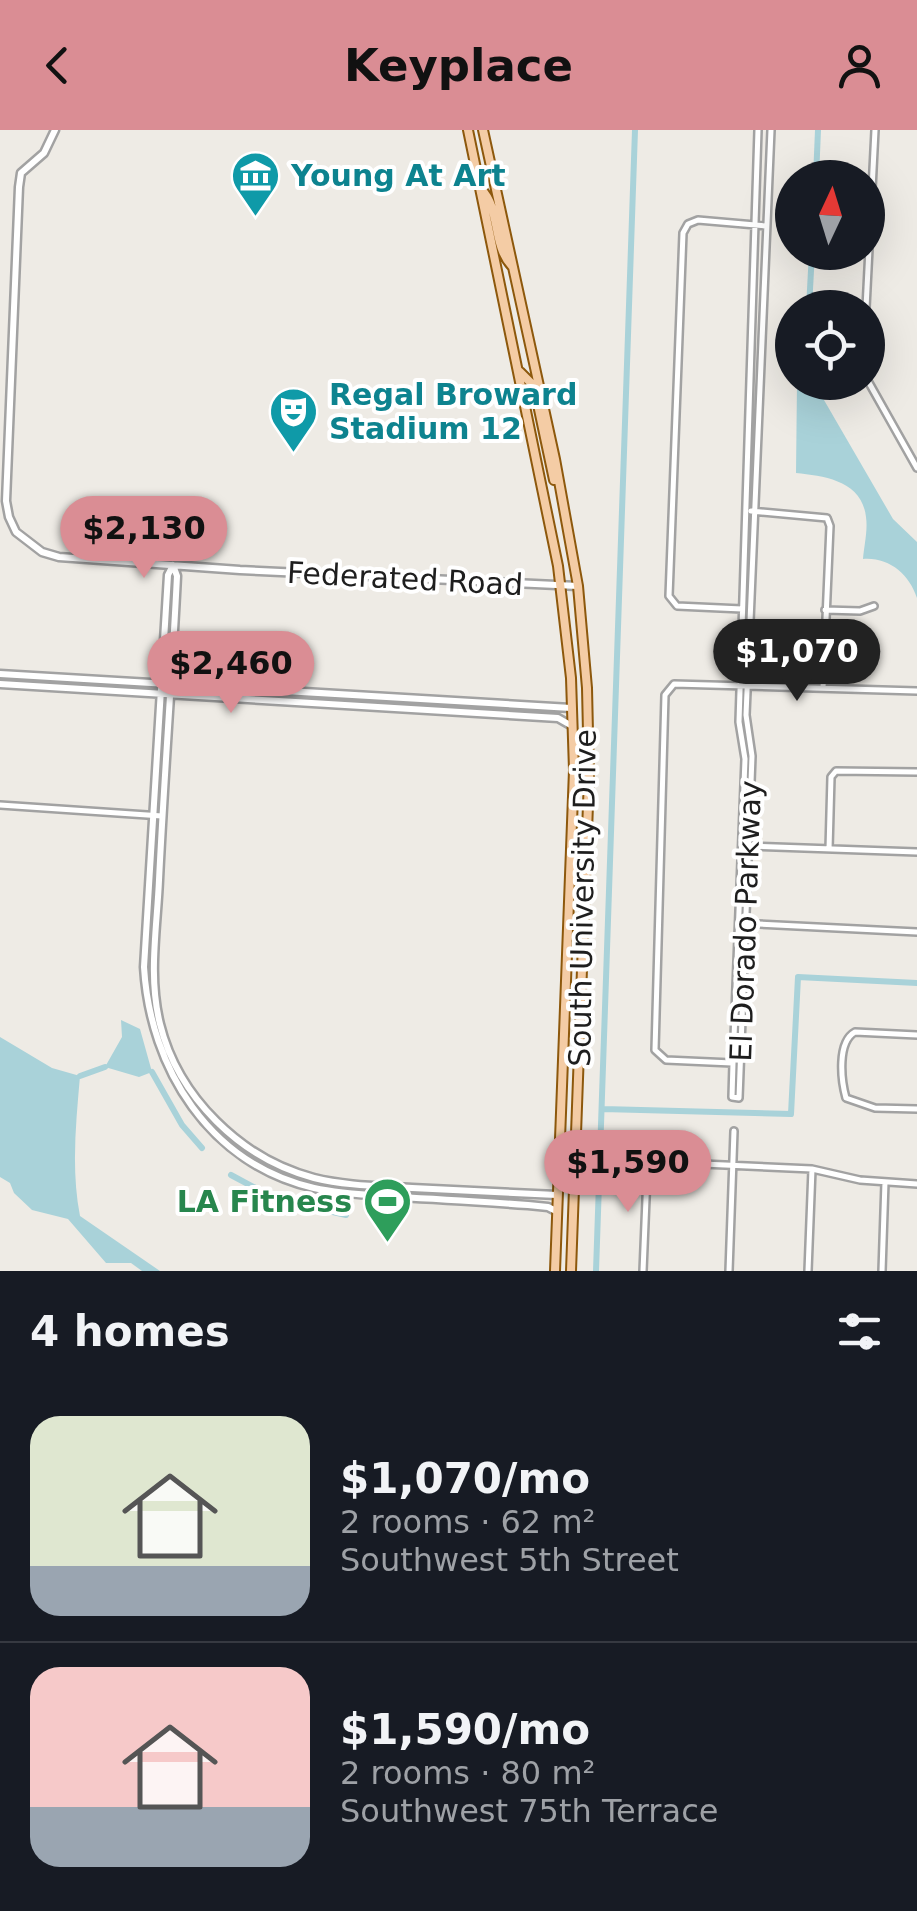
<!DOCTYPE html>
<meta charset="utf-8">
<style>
:root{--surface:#171b24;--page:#20242c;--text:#f1f3f6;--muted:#9ea1a6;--line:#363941;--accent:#da8d94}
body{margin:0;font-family:"DejaVu Sans",sans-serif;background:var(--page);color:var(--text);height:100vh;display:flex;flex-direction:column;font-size:38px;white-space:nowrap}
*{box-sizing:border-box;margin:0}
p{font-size:32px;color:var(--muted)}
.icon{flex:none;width:55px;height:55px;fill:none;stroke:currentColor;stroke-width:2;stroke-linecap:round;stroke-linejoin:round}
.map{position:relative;height:1141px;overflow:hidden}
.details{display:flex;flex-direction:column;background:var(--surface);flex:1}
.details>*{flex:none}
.needle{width:65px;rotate:4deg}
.controls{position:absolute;left:775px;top:30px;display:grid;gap:20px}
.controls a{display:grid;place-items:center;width:110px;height:110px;border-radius:50%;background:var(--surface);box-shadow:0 10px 40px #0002;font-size:50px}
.price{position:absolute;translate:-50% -85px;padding:0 22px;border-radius:35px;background:var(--accent);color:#111;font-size:32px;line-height:65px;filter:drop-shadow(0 2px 5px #0008)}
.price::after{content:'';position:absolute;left:50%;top:60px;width:30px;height:22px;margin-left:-15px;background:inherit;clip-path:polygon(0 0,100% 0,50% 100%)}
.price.current{background:#222;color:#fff}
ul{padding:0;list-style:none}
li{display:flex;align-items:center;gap:30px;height:250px;padding:0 30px}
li+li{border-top:2px solid var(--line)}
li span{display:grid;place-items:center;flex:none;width:280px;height:200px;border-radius:30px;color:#555}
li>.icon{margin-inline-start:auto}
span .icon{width:120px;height:120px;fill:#fffc;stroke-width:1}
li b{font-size:42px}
h2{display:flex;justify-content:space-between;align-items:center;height:120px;padding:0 30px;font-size:42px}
header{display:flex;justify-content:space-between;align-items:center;height:130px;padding:0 30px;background:var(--accent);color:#111;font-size:45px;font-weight:600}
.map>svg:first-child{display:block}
.water{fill:#a9d2d9}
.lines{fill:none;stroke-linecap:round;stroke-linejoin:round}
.canal{stroke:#a9d2d9;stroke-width:6}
.minor-casing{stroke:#a2a2a2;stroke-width:10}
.tertiary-casing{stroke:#a2a2a2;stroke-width:11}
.primary-casing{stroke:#8d580c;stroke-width:12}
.minor{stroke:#fff;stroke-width:5}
.tertiary{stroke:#fff;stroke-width:6}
.primary{stroke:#f4cca5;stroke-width:8}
.labels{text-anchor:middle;stroke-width:8;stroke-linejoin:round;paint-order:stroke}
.culture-label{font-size:30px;font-weight:bold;fill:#0d838f;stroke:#fff;text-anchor:start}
.street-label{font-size:30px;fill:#1e1e1e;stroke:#fff}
.leisure-label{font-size:30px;font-weight:bold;fill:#27864d;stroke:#fff;text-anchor:end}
</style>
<header><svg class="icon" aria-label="back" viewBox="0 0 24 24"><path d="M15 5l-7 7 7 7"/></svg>Keyplace<svg class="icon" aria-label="person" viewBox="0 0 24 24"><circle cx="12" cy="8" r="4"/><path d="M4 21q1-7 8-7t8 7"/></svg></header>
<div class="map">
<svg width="917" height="1141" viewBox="0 0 917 1141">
<rect width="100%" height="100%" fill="#eeebe5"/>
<path class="water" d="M797,253L817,258L893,389L917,412V468C909,444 889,427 863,429C864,416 868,400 866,387C862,351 825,346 796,343Z
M121,890L140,899L152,942L139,947L105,937L122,907Z
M0,907L52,938L80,946C76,992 71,1040 80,1086L160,1141H142L131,1133H106L68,1089L32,1080L14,1063L10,1053L0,1047Z"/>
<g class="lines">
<path class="canal" d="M816,48L818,0
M809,178L812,122
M152,942L182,995L202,1018
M80,946L105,937
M603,979L791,984L798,847L917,853
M231,1045L276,1069L346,1085
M596,1141L635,0"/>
<defs>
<path id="minor" d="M758,0L739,592L745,629L733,933L732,967L739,968L752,626L746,585L771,0
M866,178L875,0
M868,251L917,338
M751,381L827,388L830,396L823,558
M742,479L677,476L669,466L683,103L688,94L698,90L766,96
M825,480L860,481L874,476
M0,675L162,686
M750,716L917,722
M829,719L831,647L836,641L917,642
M739,793L917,802
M917,905L855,902C837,912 841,950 846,968L875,978L917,979
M732,933L666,930L655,920L665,565L674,554L917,561
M643,1141L647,1045L650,1036L658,1032L812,1039L860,1050L917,1054
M729,1141L734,1001
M808,1141L812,1039
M882,1141L885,1052"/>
<path id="tertiary" d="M55,0L44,23L21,43L19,57L6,371L9,387L16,402L42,422L59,427L240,440L578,456
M173,435L168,445L144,837C150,939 210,1034 314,1058C341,1064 370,1065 398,1067C441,1069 485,1072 528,1075L548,1077L556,1081
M173,435L177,446C172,547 164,648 159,750C157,798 148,846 160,894C178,967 241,1029 314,1048C346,1056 380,1056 412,1058C461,1060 509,1063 557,1065
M0,544L571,578
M0,554L558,588L572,596"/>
<path id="primary" d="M468,0L558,436L571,548L574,640L555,1141
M483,0L555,329L578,456L587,558L589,647L571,1141
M481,59C501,79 492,115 512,136
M520,242L534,256L554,350"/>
</defs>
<use href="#minor" class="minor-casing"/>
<use href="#tertiary" class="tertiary-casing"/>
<use href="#primary" class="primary-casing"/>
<use href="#minor" class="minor"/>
<use href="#tertiary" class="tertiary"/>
<use href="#primary" class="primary"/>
</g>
<defs>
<symbol id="museum-pin" viewBox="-11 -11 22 30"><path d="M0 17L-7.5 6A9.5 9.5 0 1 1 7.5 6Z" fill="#0f9aa8" stroke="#fff"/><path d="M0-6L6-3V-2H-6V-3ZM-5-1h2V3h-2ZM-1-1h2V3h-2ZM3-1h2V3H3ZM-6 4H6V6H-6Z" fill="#fff"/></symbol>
<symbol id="theatre-pin" viewBox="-11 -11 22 30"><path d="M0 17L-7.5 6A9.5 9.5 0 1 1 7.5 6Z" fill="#0f9aa8" stroke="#fff"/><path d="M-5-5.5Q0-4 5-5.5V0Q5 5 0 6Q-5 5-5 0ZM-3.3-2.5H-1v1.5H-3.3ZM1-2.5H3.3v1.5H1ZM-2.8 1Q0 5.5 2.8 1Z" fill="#fff"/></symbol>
<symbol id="stadium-pin" viewBox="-11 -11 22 30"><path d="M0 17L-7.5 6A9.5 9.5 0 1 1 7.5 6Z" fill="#2e9e5b" stroke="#fff"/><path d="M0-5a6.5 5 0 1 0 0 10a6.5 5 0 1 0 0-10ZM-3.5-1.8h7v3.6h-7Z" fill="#fff"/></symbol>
</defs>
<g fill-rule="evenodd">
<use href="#museum-pin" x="228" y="18" width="55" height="75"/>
<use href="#theatre-pin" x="266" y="254" width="55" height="75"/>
<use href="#stadium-pin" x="360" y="1044" width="55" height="75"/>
</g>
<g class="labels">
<g class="culture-label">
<text x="291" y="56">Young At Art</text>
<text x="329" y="275">Regal Broward<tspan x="329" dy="34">Stadium 12</tspan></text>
</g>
<g class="street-label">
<text transform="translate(405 449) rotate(3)" y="10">Federated Road</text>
<text transform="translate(583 768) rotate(-89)" y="10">South University Drive</text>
<text transform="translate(746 791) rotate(-88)" y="10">El Dorado Parkway</text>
</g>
<g class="leisure-label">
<text x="352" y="1082">LA Fitness</text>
</g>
</g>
</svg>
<div class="controls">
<a><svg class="needle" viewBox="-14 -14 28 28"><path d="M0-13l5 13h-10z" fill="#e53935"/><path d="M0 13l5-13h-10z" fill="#9ea1a6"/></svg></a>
<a><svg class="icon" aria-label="locate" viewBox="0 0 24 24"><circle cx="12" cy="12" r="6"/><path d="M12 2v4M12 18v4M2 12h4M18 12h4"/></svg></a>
</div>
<b class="price" style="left:144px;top:451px">$2,130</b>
<b class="price current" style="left:797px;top:574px">$1,070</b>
<b class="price" style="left:231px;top:586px">$2,460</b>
<b class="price" style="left:628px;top:1085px">$1,590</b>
</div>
<section class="details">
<h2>4 homes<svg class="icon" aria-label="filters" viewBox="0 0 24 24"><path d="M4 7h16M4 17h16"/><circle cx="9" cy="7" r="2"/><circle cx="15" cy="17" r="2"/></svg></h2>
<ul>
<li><span style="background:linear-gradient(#dfe7d0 75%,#9aa5b1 0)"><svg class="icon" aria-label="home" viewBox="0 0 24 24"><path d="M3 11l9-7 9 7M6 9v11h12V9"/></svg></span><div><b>$1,070/mo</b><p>2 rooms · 62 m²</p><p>Southwest 5th Street</p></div></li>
<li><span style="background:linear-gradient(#f6c9c9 70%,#9aa5b1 0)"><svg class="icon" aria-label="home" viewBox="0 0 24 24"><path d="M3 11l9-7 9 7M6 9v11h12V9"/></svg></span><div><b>$1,590/mo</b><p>2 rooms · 80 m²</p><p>Southwest 75th Terrace</p></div></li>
</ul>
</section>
